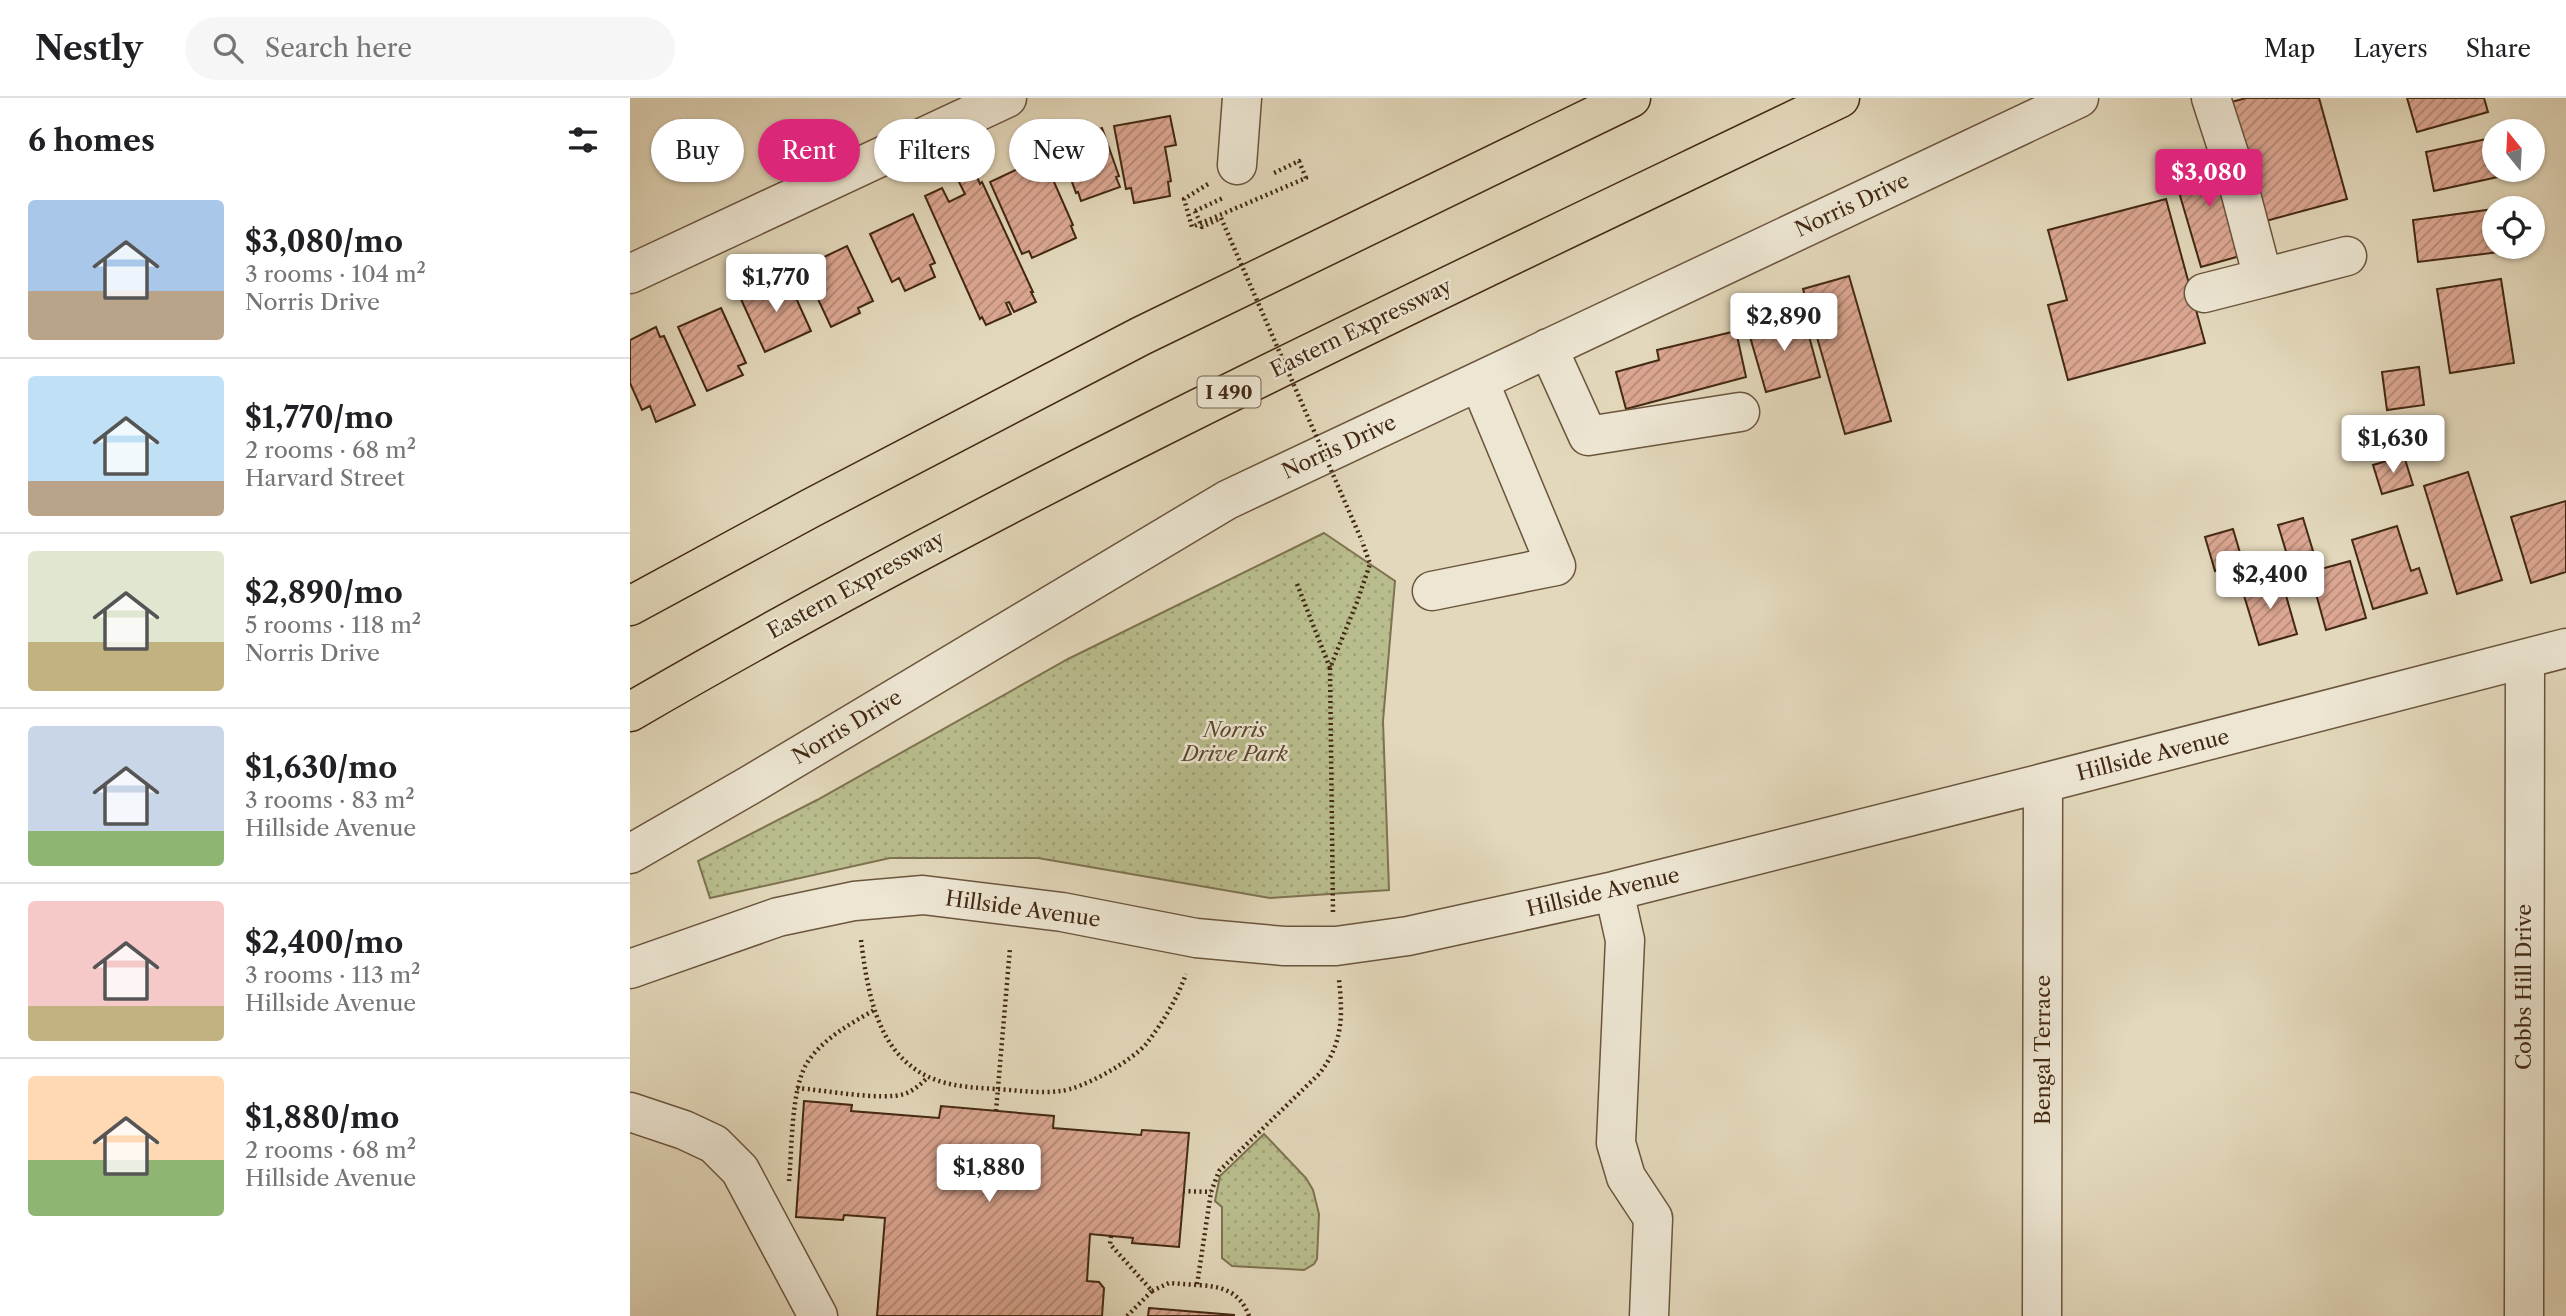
<!DOCTYPE html>
<meta charset="utf-8">
<style>
:root{--surface:#fff;--page:#f6f6f6;--text:#202124;--muted:#757577;--line:#e0e0e0;--accent:#db2777}
body{margin:0;font-family:"Libre Caslon Text",serif;background:var(--page);color:var(--text);height:100vh;display:flex;flex-direction:column;font-size:26px;white-space:nowrap}
*{box-sizing:border-box;margin:0}
p{font-size:23px;color:var(--muted)}
.icon{flex:none;width:38px;height:38px;fill:none;stroke:currentColor;stroke-width:2;stroke-linecap:round;stroke-linejoin:round}
.map{position:relative;flex:1;overflow:hidden}
.drawer{display:flex;flex-direction:column;background:var(--surface);width:630px}
.drawer>*{flex:none}
.guide{position:absolute;left:21px;top:21px;width:665px;height:63px;display:flex;gap:14px}
.needle{width:46px;rotate:342deg}
.fabs{position:absolute;left:1852px;top:21px;display:grid;gap:14px}
.fabs a{display:grid;place-items:center;width:63px;height:63px;border-radius:50%;background:var(--surface);box-shadow:0 2px 5px #0004;font-size:35px}
.price{position:absolute;translate:-50% -60px;padding:0 16px;border-radius:7px;background:#fff;color:#222;font-size:23px;line-height:46px;filter:drop-shadow(0 2px 4px #0008)}
.price::after{content:'';position:absolute;left:50%;top:42px;width:21px;height:16px;margin-left:-10px;background:inherit;clip-path:polygon(0 0,100% 0,50% 100%)}
.price.on{background:var(--accent);color:#fff}
ul{padding:0;list-style:none}
li{display:flex;align-items:center;gap:21px;height:175px;padding:0 28px}
li+li{border-top:2px solid var(--line)}
li span{display:grid;place-items:center;flex:none;width:196px;height:140px;border-radius:7px;color:#555}
li>.icon{margin-inline-start:auto}
span .icon{width:84px;height:84px;fill:#fffc;stroke-width:1}
li b{font-size:30px}
h2{display:flex;justify-content:space-between;align-items:center;height:84px;padding:0 28px;font-size:30px}
.chip{padding:0 24px;border-radius:32px;background:var(--surface);box-shadow:0 2px 5px #0004;font-size:24px;line-height:63px}
.chip.on{background:var(--accent);color:#fff}
header{display:flex;align-items:center;gap:42px;box-sizing:border-box;height:98px;padding:0 35px;background:var(--surface);border-bottom:2px solid var(--line)}
header strong{font-size:33px}
nav{display:flex;gap:38px;margin-inline-start:auto;font-size:24px}
.search{width:490px;height:63px;background:var(--page);display:flex;align-items:center;gap:18px;box-sizing:border-box;padding:0 24px;border-radius:38px;color:var(--muted);font-size:26px}
main{display:flex;flex:1;min-height:0}
.map>svg:first-child{display:block}
.green{fill:url(#green-dots);stroke:#7e7350;stroke-width:2}
.building{fill:url(#building-hatch);stroke:#432913;stroke-width:2}
.lines{fill:none;stroke-linecap:round;stroke-linejoin:round}
.minor-casing{stroke:#6b553d;stroke-width:41}
.highway-casing{stroke:#432913;stroke-width:41}
.path{stroke:#432913;stroke-width:4.5;stroke-dasharray:2 3.5;stroke-linecap:butt}
.minor{stroke:#ede6d3;stroke-width:38}
.highway{stroke:#e3d8bb;stroke-width:38}
.path-bridge{stroke:#432913;stroke-width:4.5;stroke-dasharray:2 3.5;stroke-linecap:butt}
.labels{text-anchor:middle;stroke-width:5;stroke-linejoin:round;paint-order:stroke}
.shield{fill:#ede6d3;stroke:#76624d;stroke-width:2}
.shield-label{font-size:19px;font-weight:bold;fill:#432913}
.street-label{font-size:21px;fill:#432913;stroke:#ede6d3}
.park-label{font-size:21px;font-style:italic;fill:#5b472b;stroke:#ede6d3}
</style>
<header>
<strong>Nestly</strong>
<div class="search"><svg class="icon" aria-label="search" viewBox="0 0 24 24"><circle cx="10" cy="10" r="6"/><path d="M15 15l6 6"/></svg>Search here</div>
<nav><a>Map</a><a>Layers</a><a>Share</a></nav>
</header>
<main>
<section class="drawer">
<h2>6 homes<svg class="icon" aria-label="filters" viewBox="0 0 24 24"><path d="M4 7h16M4 17h16"/><circle cx="9" cy="7" r="2"/><circle cx="15" cy="17" r="2"/></svg></h2>
<ul>
<li><span style="background:linear-gradient(#a9c7e8 65%,#b9a48a 0)"><svg class="icon" aria-label="home" viewBox="0 0 24 24"><path d="M3 11l9-7 9 7M6 9v11h12V9"/></svg></span><div><b>$3,080/mo</b><p>3 rooms · 104 m²</p><p>Norris Drive</p></div></li>
<li><span style="background:linear-gradient(#bfe0f5 75%,#b9a48a 0)"><svg class="icon" aria-label="home" viewBox="0 0 24 24"><path d="M3 11l9-7 9 7M6 9v11h12V9"/></svg></span><div><b>$1,770/mo</b><p>2 rooms · 68 m²</p><p>Harvard Street</p></div></li>
<li><span style="background:linear-gradient(#dfe7d0 65%,#c2b280 0)"><svg class="icon" aria-label="home" viewBox="0 0 24 24"><path d="M3 11l9-7 9 7M6 9v11h12V9"/></svg></span><div><b>$2,890/mo</b><p>5 rooms · 118 m²</p><p>Norris Drive</p></div></li>
<li><span style="background:linear-gradient(#c9d6e8 75%,#8fb573 0)"><svg class="icon" aria-label="home" viewBox="0 0 24 24"><path d="M3 11l9-7 9 7M6 9v11h12V9"/></svg></span><div><b>$1,630/mo</b><p>3 rooms · 83 m²</p><p>Hillside Avenue</p></div></li>
<li><span style="background:linear-gradient(#f6c9c9 75%,#c2b280 0)"><svg class="icon" aria-label="home" viewBox="0 0 24 24"><path d="M3 11l9-7 9 7M6 9v11h12V9"/></svg></span><div><b>$2,400/mo</b><p>3 rooms · 113 m²</p><p>Hillside Avenue</p></div></li>
<li><span style="background:linear-gradient(#ffd9b3 60%,#8fb573 0)"><svg class="icon" aria-label="home" viewBox="0 0 24 24"><path d="M3 11l9-7 9 7M6 9v11h12V9"/></svg></span><div><b>$1,880/mo</b><p>2 rooms · 68 m²</p><p>Hillside Avenue</p></div></li>
</ul>
</section>
<div class="map">
<svg width="1936" height="1218" viewBox="0 0 1936 1218">
<defs>
<pattern id="green-dots" width="8" height="8" patternUnits="userSpaceOnUse" patternTransform="scale(1.75)"><rect width="8" height="8" fill="#b9bd8d"/><path d="M2 2h.1M6 6h.1" fill="none" stroke="#a0a279" stroke-width="1.8" stroke-linecap="round"/></pattern>
<pattern id="building-hatch" width="6" height="6" patternUnits="userSpaceOnUse" patternTransform="scale(1.75)"><rect width="6" height="6" fill="#dca792"/><path d="M-1 1l2-2M0 6l6-6M5 7l2-2" fill="none" stroke="#b48876"/></pattern>
</defs>
<rect width="100%" height="100%" fill="#e3d8bb"/>
<filter id="stains"><feTurbulence type="fractalNoise" baseFrequency=".00286" numOctaves="4"/><feColorMatrix values="0 0 0 0 .2 0 0 0 0 .09 0 0 0 0 .02 0 0 0 .5 -.17"/></filter>
<radialGradient id="worn" r=".72"><stop offset=".6" stop-color="#630" stop-opacity="0"/><stop offset="1" stop-color="#630" stop-opacity=".3"/></radialGradient>
<path class="green" d="M694,435L765,483L753,623L759,792L640,800L408,760H260L80,800L68,763L187,702L438,561Z
M634,1036L676,1080L683,1092L689,1116L687,1161L684,1166L674,1172L602,1168L592,1160V1109L585,1103L590,1078Z"/>
<path class="building" d="M1616,0H1689L1717,101L1632,124L1598,5Z
M1777,0H1854L1858,14L1787,34Z
M540,18L546,47L535,49L541,83L538,84L540,98L504,105L501,90L496,91L484,28Z
M472,30L489,78L486,79L490,89L451,103L448,94L446,95L428,45Z
M1861,40L1864,72H1867L1868,79L1804,93L1796,54Z
M1587,54L1617,156L1571,169L1541,67Z
M413,59L443,127L441,128L446,140L402,160L399,153L392,156L360,84Z
M345,74L350,86L352,84L403,194H401L406,204L384,214L379,204L376,205L381,216L356,227L352,219L350,221L295,98L312,90L319,104L335,96L328,82Z
M1536,101L1575,245L1438,282L1418,207L1437,202L1418,132Z
M1864,111V149H1869L1870,154L1788,164L1783,122Z
M283,116L305,165L300,167L305,179L275,193L269,180L262,184L240,136Z
M217,148L243,203L228,210L230,215L201,229L173,169Z
M156,178L181,233L135,254L110,199Z
M1219,178L1261,323L1215,336L1173,191Z
M1871,181L1884,265L1820,275L1807,191Z
M91,210L116,265L108,268L113,277L77,293L48,229Z
M1173,216L1190,279L1136,294L1118,232Z
M26,229L30,239L34,238L65,307L26,324L20,308L12,312L0,285V242Z
M1106,233L1116,279L996,311L986,274L1029,262L1027,252Z
M1789,269L1794,307L1757,312L1752,274Z
M1774,358L1783,387L1752,396L1743,367Z
M1838,374L1872,482L1827,496L1794,388Z
M1936,403V474L1901,485L1881,419Z
M1673,420L1683,453L1658,460L1648,427Z
M1767,428L1781,473L1789,470L1797,495L1743,511L1722,442Z
M1603,431L1613,465L1585,473L1575,439Z
M1720,463L1736,520L1696,532L1680,474Z
M1651,480L1667,536L1629,547L1612,491Z
M174,1003L222,1007L221,1013L309,1020L311,1008L424,1018L423,1030L511,1037L512,1032L559,1035L549,1149L502,1145L503,1140L460,1136L457,1183L469,1184L474,1190L472,1218H247L255,1120L214,1117L213,1122L166,1119Z
M519,1210L604,1217V1218H518Z"/>
<g class="lines">
<defs>
<path id="minor" d="M1581,0L1605,74L1633,180L1717,158
M607,67L612,0
M0,176L377,0
M1574,195L1633,180
M918,250L958,338L1110,314
M802,493L926,468L849,283
M0,756L120,687L597,402L1449,0
M984,793L995,842L986,1045L996,1079L1023,1120L1019,1218
M0,871L148,819L224,803L293,797L432,814L566,840L654,848H706L778,838L984,793L1413,685L1936,550
M0,1014L54,1032L84,1046L110,1072L188,1218
M1412,1218L1413,685
M1894,1218L1895,561"/>
<path id="highway" d="M0,508L181,410L511,238L1001,0
M0,614C392,386 802,196 1210,0"/>
</defs>
<use href="#minor" class="minor-casing"/>
<use href="#highway" class="highway-casing"/>
<path class="path" d="M578,86L554,101L562,129L676,80L669,63L642,76
M565,113L593,100
M667,486L700,570
M703,814L700,570L727,504L740,466L732,443
M231,842C236,881 243,932 273,961C299,987 330,989 366,991C386,992 409,996 430,993C453,991 502,963 517,945C533,924 547,901 556,876
M167,990C193,992 252,1003 274,996C283,993 290,987 297,980
M366,1013L380,850
M159,1083C162,1052 161,990 177,965C193,940 222,925 246,911
M553,1093L581,1094
M481,1138L480,1146L522,1193L497,1218
M522,1193L539,1185L567,1187
M619,1218C610,1193 591,1188 567,1187L581,1094L589,1073L689,976C713,946 713,918 709,882"/>
<use href="#minor" class="minor"/>
<use href="#highway" class="highway"/>
<path class="path-bridge" d="M565,113L572,129L591,120L732,443"/>
</g>
<g class="labels">
<rect class="shield" x="567.5" y="278.5" width="63" height="31" rx="5"/>
<g class="shield-label">
<text x="599" y="301">I 490</text>
</g>
<g class="street-label">
<text transform="translate(1222 107) rotate(-25)" y="7">Norris Drive</text>
<text transform="translate(731 230) rotate(-26)" y="7">Eastern Expressway</text>
<text transform="translate(709 349) rotate(-25)" y="7">Norris Drive</text>
<text transform="translate(226 487) rotate(-29)" y="7">Eastern Expressway</text>
<text transform="translate(217 629) rotate(-31)" y="7">Norris Drive</text>
<text transform="translate(1523 657) rotate(-14)" y="7">Hillside Avenue</text>
<text transform="translate(973 794) rotate(-13)" y="7">Hillside Avenue</text>
<text transform="translate(393 811) rotate(8)" y="7">Hillside Avenue</text>
<text transform="translate(1894 889) rotate(-90)" y="7">Cobbs Hill Drive</text>
<text transform="translate(1413 952) rotate(-90)" y="7">Bengal Terrace</text>
</g>
<g class="park-label">
<text x="605" y="639">Norris<tspan x="605" dy="24">Drive Park</tspan></text>
</g>
</g>
<rect width="100%" height="100%" filter="url(#stains)"/>
<rect width="100%" height="100%" fill="url(#worn)"/>
</svg>
<div class="fabs">
<a><svg class="needle" viewBox="-14 -14 28 28"><path d="M0-13l5 13h-10z" fill="#e53935"/><path d="M0 13l5-13h-10z" fill="#757577"/></svg></a>
<a><svg class="icon" aria-label="locate" viewBox="0 0 24 24"><circle cx="12" cy="12" r="6"/><path d="M12 2v4M12 18v4M2 12h4M18 12h4"/></svg></a>
</div>
<b class="price on" style="left:1579px;top:111px">$3,080</b>
<b class="price" style="left:146px;top:216px">$1,770</b>
<b class="price" style="left:1154px;top:255px">$2,890</b>
<b class="price" style="left:1763px;top:377px">$1,630</b>
<b class="price" style="left:1640px;top:513px">$2,400</b>
<b class="price" style="left:359px;top:1106px">$1,880</b>
<div class="guide">
<a class="chip">Buy</a>
<a class="chip on">Rent</a>
<a class="chip">Filters</a>
<a class="chip">New</a>
</div>
</div>
</main>
